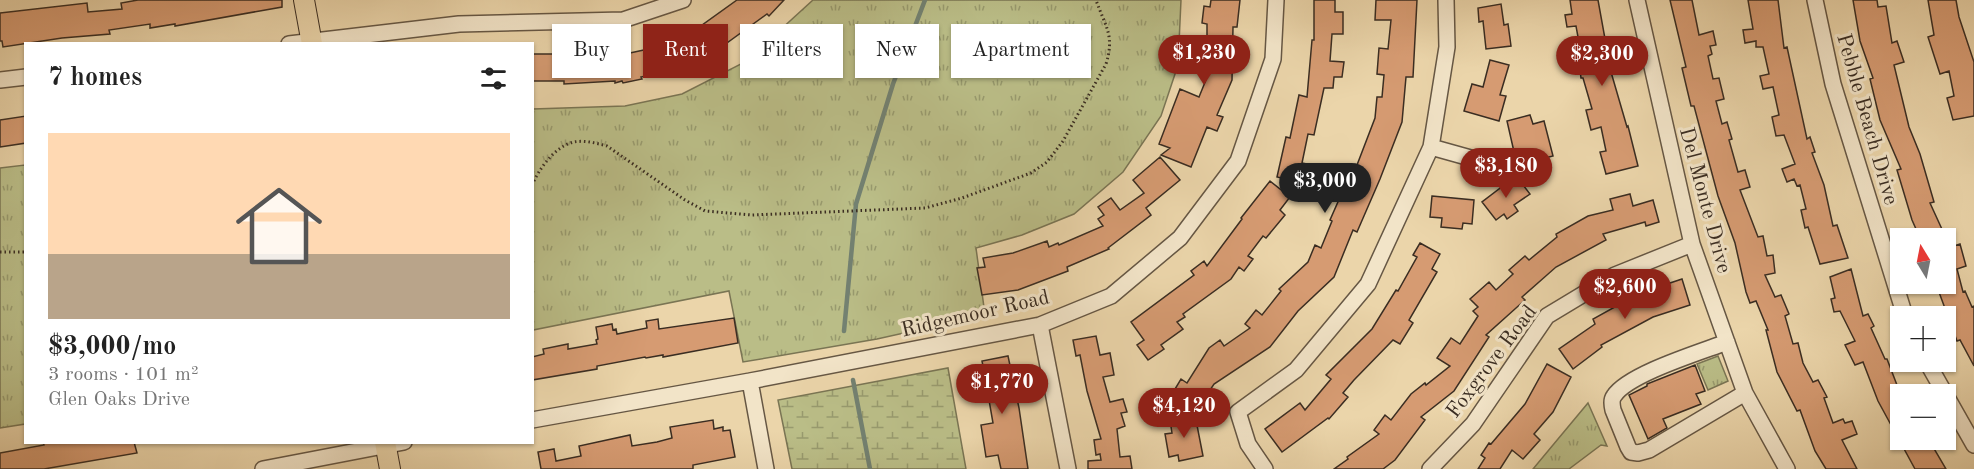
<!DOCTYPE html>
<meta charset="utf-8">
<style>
:root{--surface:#fff;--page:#f2f2f2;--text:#222;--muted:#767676;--line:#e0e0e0;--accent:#8f2418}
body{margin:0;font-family:"Old Standard TT",serif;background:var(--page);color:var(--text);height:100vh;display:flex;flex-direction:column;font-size:22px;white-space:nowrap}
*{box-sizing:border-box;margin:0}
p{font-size:20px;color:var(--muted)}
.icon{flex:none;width:33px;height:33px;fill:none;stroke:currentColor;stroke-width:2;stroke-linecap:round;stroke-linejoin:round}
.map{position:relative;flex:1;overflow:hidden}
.sheet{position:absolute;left:24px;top:42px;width:510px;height:402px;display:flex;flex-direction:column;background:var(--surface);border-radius:0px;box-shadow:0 2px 4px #0004}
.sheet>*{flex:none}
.hud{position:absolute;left:552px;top:24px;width:570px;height:54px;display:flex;gap:12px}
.needle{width:39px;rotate:350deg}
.buttons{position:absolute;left:1890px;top:228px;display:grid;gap:12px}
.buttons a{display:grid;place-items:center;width:66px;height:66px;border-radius:0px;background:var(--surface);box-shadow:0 2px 4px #0004;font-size:30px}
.price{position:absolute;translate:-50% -51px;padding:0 14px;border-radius:21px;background:var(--accent);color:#fff;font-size:20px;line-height:39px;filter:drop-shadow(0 2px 3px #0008)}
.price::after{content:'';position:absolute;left:50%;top:36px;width:18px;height:14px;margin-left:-9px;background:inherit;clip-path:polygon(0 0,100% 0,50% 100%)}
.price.on{background:#222;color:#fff}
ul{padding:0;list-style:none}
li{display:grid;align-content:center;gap:12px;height:318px;padding:0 24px}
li+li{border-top:2px solid var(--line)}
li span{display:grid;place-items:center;height:186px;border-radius:0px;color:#555}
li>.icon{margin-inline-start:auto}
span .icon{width:108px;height:108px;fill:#fffc;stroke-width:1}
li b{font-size:26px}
h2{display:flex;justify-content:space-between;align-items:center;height:72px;padding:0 24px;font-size:26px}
.pill{padding:0 21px;border-radius:0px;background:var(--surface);box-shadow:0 2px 4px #0004;font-size:21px;line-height:54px}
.pill.on{background:var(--accent);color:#fff}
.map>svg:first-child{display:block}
.grass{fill:url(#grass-tufts);stroke:#7a7554;stroke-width:1.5}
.wetland{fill:url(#wetland-marsh);stroke:#7a7554;stroke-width:1.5}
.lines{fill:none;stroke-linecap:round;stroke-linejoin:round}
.stream{stroke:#738171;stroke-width:4.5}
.building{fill:#d69b72;stroke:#3a2d22;stroke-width:1.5}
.minor-casing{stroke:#665744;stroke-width:18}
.major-casing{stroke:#3a2d22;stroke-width:22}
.path{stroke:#3a2d22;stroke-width:3;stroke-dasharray:1.5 3;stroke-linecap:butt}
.minor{stroke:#f2e4c8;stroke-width:15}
.major{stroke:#ebd5aa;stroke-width:20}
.labels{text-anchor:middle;stroke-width:6;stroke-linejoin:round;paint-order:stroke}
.street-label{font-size:21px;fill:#3a2d22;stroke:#f2e4c8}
</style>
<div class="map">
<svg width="1974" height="469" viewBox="0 0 1974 469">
<defs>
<pattern id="grass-tufts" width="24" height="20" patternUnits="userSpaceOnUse" patternTransform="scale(1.5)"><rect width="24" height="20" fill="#babd87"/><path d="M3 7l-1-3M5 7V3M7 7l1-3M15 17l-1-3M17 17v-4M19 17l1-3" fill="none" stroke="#989a6e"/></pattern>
<pattern id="wetland-marsh" width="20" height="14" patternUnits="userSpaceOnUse" patternTransform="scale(1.5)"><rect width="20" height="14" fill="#babd87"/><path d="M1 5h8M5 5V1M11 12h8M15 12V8" fill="none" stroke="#989a6e"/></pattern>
</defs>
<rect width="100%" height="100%" fill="#ebd5aa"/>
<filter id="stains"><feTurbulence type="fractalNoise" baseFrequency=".00333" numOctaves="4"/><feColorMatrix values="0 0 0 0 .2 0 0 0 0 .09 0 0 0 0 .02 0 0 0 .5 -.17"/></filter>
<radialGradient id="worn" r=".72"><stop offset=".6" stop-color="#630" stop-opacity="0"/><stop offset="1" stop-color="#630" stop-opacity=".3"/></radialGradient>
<path class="grass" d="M813,0H1181L1178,65L1161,116L1123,172L1074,214L1022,235L976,248L985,315L877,339L743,362L729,291L533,330V109L625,106L682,94L745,62Z
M25,165V424L0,428V168Z
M1718,356L1728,381L1708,390L1697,364Z
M1588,403L1607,446L1601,445L1569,469H1533Z"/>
<path class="wetland" d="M948,368L966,469H792L778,400Z"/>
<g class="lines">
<path class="stream" d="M844,331L856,204L893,84L925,0
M853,380L870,469"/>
</g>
<path class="building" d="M138,0H282V7L175,26V24L150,28V24L109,30L110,34L62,38L3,47L2,41H0V13L87,3L88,12L122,9L121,3Z
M737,0H784L769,16L767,14L709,56L711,62L641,77L642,79L623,83L622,81L615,83V81L564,84V81H532V54H555V59L602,55V59L667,45L666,43L689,38L688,32L695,30Z
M1211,0H1240L1237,27H1233L1232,80L1217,115L1223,117L1217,131L1207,127L1191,167L1161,155L1170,148L1159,144L1180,89L1199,97L1210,70H1196L1197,45H1207V24L1202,23L1204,6L1210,7Z
M1314,0H1335V12H1343V34H1332L1330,61L1344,62L1342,77H1334L1333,88H1324L1314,135L1308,134L1302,163L1312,165L1308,184L1277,177L1286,137L1290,138L1299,95L1307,97L1312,40H1314Z
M1376,0H1417L1413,77H1406L1402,122L1380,179L1357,232L1353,230L1334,277L1298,311L1270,347L1214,384L1197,410L1172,394L1181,379L1187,383L1209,348L1220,340L1224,346L1250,328L1245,324L1256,310L1262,315L1281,291L1279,289L1308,262L1315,245L1321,248L1332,221L1330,220L1349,177L1352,178L1375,118L1377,97H1382L1384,75L1377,74L1379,48L1388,49L1391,20H1375Z
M1570,0H1598L1611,72L1627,127L1628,126L1638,166L1606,174L1600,152L1606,151L1601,127L1591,130L1586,110L1592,109L1583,78H1581L1579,62L1585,61L1582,37H1578L1576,26L1567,27L1565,15L1572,14Z
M1670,0H1692L1699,35L1713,31L1716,45L1710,46L1712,54L1708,56L1713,79L1719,78L1724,99L1716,101L1722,124L1727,122L1732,139L1729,140L1738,172L1745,170L1750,187L1740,190L1758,237L1763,236L1767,256L1773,255L1775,273L1765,275L1775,297L1781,295L1789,314L1785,316L1793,344L1798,343L1803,363L1813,382L1818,380L1827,397L1824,398L1833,423L1843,419L1845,423L1852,421L1857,434L1842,440L1857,469H1826L1815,451L1800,410L1797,411L1777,372L1766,330H1768L1756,301L1750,303L1746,292L1735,243L1718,196L1694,106H1691L1682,68L1686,67Z
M1748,0H1778L1784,48L1787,47L1807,139L1810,137L1815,152L1812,153L1824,185L1833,226L1837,225L1848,258L1820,264L1808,227L1805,228L1801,210L1806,209L1800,185L1797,186L1794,179L1787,182L1782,169L1795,164L1784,135L1776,136L1772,117L1779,115L1773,87L1763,89L1760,76L1769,74L1763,47H1756V41L1745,43L1743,30L1753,29Z
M1853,0H1877L1878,7L1886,6L1892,43L1897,41L1904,62L1894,65L1909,127L1920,154L1934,202L1930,203L1946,238H1920L1912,220L1897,170L1901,169L1880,120L1870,79L1873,78L1860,41Z
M1928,0H1956L1959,17L1974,62V116L1953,120L1947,98L1954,96L1949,71L1940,74L1928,37L1934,35Z
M1501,4L1504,25L1508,24L1511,46L1486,49L1483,21L1479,22L1478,8Z
M1490,60L1509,65L1500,95L1506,96L1499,121L1464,111L1472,84L1483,87Z
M1530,115L1533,124L1544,121L1553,156L1517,165L1507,121Z
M26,116V143L0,147V120Z
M1160,157L1180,180L1146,208L1151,215L1108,248L1109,249L1067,267L1068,271L1018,290L982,295L977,268L985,267L983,258L1013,253L1047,241L1049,247L1058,243L1059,245L1103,226L1098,219L1104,215L1098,207L1111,198L1120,210L1144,193L1133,180Z
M1516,176L1530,194L1514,205L1518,211L1507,219L1504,214L1496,220L1482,202Z
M1270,181L1290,197L1280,210L1285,215L1266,238L1263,236L1248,256L1253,259L1244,271L1239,267L1231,279L1183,314L1185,317L1177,322L1183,329L1161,345L1164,349L1148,360L1137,345L1144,340L1131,322L1194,275L1191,271L1204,261L1207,266L1242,219L1241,218Z
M1630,194L1633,206L1653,200L1659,222L1646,226L1645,222L1603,234L1606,240L1556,267L1522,297L1525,300L1486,335L1489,337L1454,391L1421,417L1425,420L1395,460L1383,469H1334L1348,459L1347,457L1379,434L1374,430L1385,415L1391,420L1411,394L1425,383L1426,385L1450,366L1437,358L1451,338L1460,344L1478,316L1473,311L1478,307L1470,299L1489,282L1496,290L1513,274L1509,270L1525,256L1529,260L1557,237L1556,234L1588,216L1613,210L1610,199Z
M1432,196L1474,200L1472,224L1463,223L1462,229L1441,227L1442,218L1430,217Z
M1946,241H1949L1951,247L1960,244L1966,266L1957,269L1963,292L1965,291L1972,307L1974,306V366L1960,340L1957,341L1936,284H1946Z
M1420,243L1440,254L1432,269L1437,272L1409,320L1413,323L1400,344L1393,340L1354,380L1343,393L1348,397L1329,419L1328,418L1282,452L1265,429L1300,403L1305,410L1331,379L1326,375L1372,329L1396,290L1398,291L1417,257L1413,255Z
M1851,269L1863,316L1868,314L1874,326L1871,328L1885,359H1887L1900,393V440H1929L1946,469H1915L1878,401L1863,362L1855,365L1845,345L1855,341L1840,311L1834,312L1831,299L1835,298L1830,277Z
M1682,279L1690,305L1653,317L1601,345L1602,347L1573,369L1559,349L1595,324L1593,319L1640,293Z
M734,318L738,343L663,357V355L646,358L645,357L597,366V369L532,380V357L544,354L543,349L568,344V349L597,344L596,340L598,339L596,327L612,324L613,330L616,329L617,334L647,328L646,321L658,319L659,329Z
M1096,336L1100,355L1110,353L1114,375L1103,377L1110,402L1123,399L1127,412L1121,413L1125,426L1117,429L1120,457L1130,456L1132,469H1088V461L1101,460L1100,454L1096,455L1094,440L1101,439L1087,391L1080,355L1076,356L1073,340Z
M1008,356L1019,408L1028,469H1001L998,455L986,457L981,425L993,423L989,400L982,402L977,377L985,376L982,361Z
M1547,364L1571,377L1553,412L1534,434L1540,440L1523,459L1512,450L1500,469H1478L1485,458L1481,455L1489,443L1491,444L1525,404Z
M1695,365L1705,391L1696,394L1701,404L1663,419L1667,428L1648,439L1629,395L1647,386V384Z
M1195,415L1203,456L1179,461L1178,455L1169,457L1165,434L1172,433L1170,420Z
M713,420L714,429L723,427V431L730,430L735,457L693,465V469H541L538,452L554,449L556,461L581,456L579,446L630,435L632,446L657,442L672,438L670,427Z
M43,442H134L137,453L44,469H0V453L44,445Z"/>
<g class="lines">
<defs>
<path id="minor" d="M1637,0L1692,244L1745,393L1787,469
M1815,0L1833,84L1905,316
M289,44L459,24L623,20L683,0
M0,80L26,77
M1431,147L1474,159
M1040,325L1068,469
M1727,342C1701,352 1628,374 1614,396C1611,400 1612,405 1613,410L1628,447L1631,452L1638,453L1649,450L1745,393
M1927,362L1974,445
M750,381L766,469
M532,420L750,381L1040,325L1111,296L1180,238L1238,161L1273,59L1276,0
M263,469L404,442
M1265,469L1248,444L1238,412L1296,370L1368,284L1431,147L1447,47L1446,0
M1430,469L1473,424L1547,316L1615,275L1692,244"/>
<path id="major" d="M304,0L312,44
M385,442L390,469"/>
</defs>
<use href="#minor" class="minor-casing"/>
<use href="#major" class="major-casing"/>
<path class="path" d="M532,185C539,169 555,146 574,142C584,140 596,143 607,146L685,200L705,211L752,215L925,208L962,198L1031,173L1047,162L1063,141L1106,64C1115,35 1105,26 1096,0
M0,252H26"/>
<use href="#minor" class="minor"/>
<use href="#major" class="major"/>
</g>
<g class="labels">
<g class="street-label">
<text transform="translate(1868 119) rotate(74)" y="7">Pebble Beach Drive</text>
<text transform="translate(1706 200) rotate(75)" y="7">Del Monte Drive</text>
<text transform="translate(975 313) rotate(-13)" y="7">Ridgemoor Road</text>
<text transform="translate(1491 361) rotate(-53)" y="7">Foxgrove Road</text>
</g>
</g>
<rect width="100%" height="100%" filter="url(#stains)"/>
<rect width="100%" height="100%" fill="url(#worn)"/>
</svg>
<div class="buttons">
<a><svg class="needle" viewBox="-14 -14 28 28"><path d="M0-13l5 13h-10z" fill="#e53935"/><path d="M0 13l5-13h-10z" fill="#767676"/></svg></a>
<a>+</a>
<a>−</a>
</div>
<b class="price" style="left:1204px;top:86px">$1,230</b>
<b class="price" style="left:1602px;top:87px">$2,300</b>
<b class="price" style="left:1506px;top:199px">$3,180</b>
<b class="price on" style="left:1325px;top:214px">$3,000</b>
<b class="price" style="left:1625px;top:320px">$2,600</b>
<b class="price" style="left:1002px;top:415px">$1,770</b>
<b class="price" style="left:1184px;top:439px">$4,120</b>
<div class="hud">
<a class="pill">Buy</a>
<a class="pill on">Rent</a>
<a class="pill">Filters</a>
<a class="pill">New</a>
<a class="pill">Apartment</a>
</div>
<section class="sheet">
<h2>7 homes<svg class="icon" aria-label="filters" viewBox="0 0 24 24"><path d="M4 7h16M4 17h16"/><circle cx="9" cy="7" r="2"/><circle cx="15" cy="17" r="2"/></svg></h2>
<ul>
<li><span style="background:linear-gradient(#ffd9b3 65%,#b9a48a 0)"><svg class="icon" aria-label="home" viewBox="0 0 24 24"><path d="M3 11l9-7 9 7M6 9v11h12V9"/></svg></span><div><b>$3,000/mo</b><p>3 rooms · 101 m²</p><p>Glen Oaks Drive</p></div></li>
</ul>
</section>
</div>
